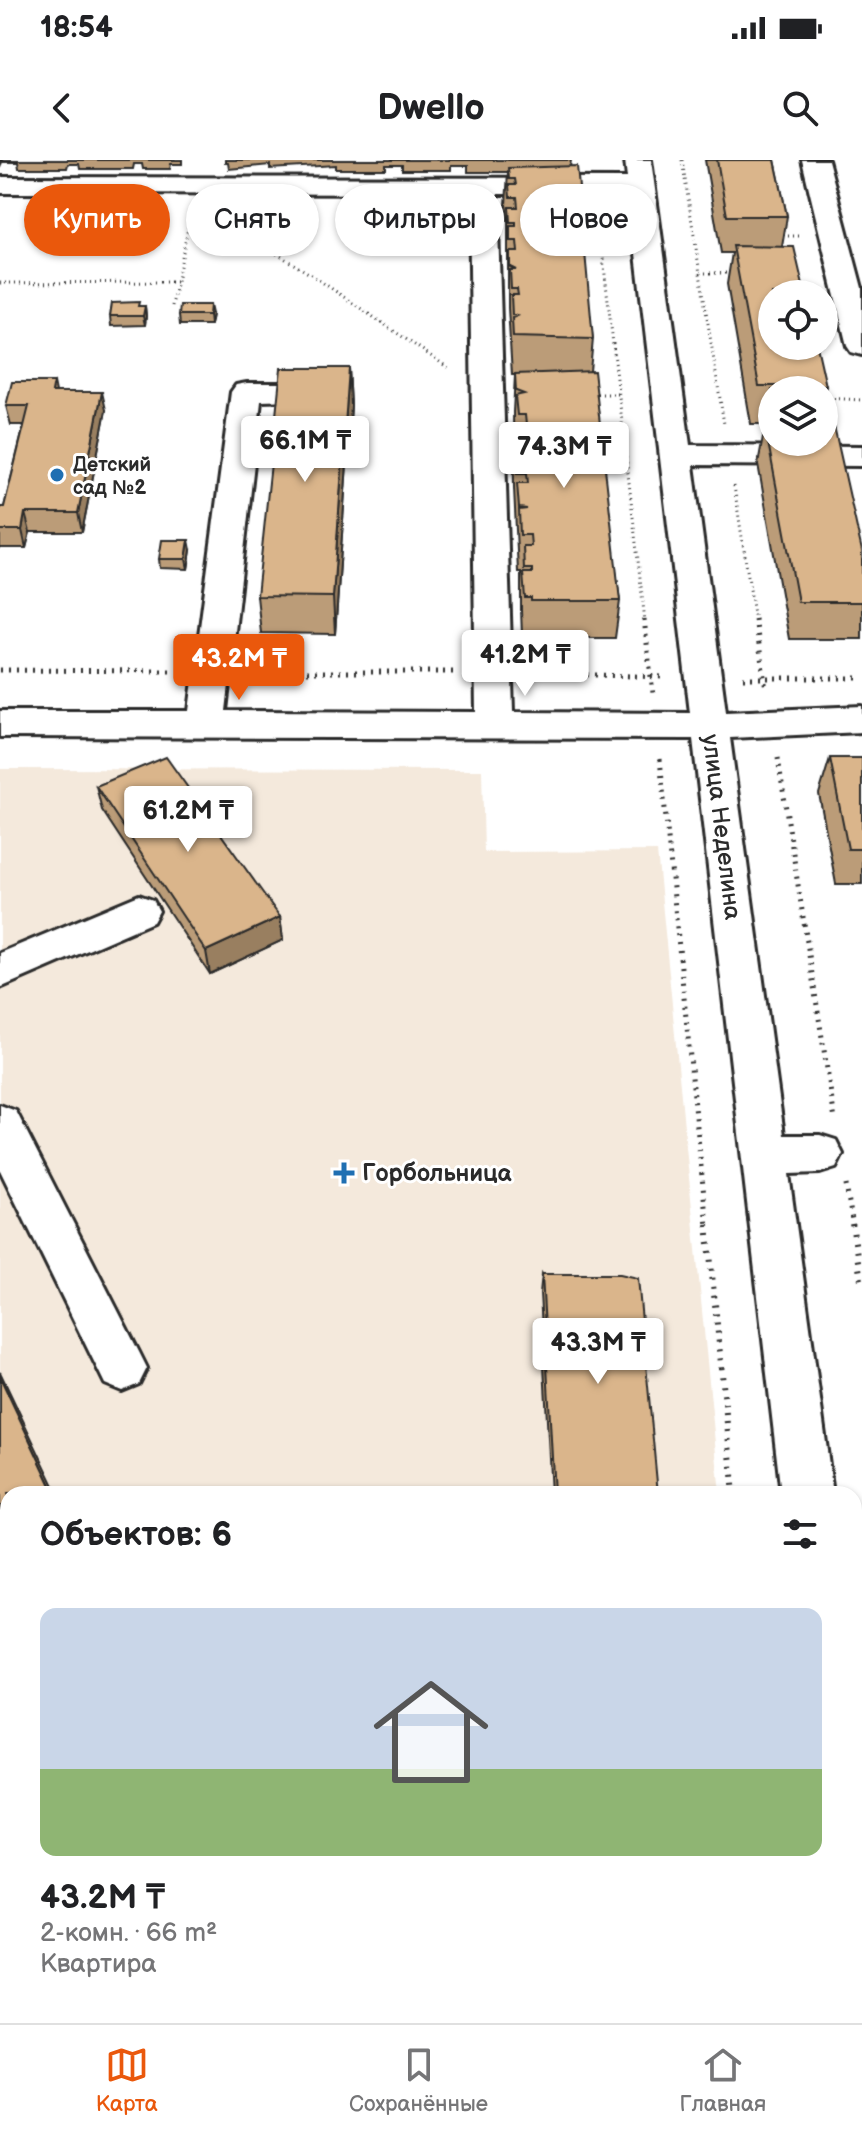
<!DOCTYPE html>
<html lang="ru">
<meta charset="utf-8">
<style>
:root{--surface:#fff;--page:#f2f2f2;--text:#202124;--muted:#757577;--line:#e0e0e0;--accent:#ea580c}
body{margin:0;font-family:"Balsamiq Sans",sans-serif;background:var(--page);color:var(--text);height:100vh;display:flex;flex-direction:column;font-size:30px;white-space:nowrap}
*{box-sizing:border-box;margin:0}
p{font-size:26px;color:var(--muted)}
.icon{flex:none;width:44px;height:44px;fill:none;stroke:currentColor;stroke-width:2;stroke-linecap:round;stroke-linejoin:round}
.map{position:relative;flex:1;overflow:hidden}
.details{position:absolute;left:0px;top:1326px;width:862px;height:538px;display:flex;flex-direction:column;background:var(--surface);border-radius:24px 24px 0 0;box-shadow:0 2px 6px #0004}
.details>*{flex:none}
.banner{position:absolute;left:24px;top:24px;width:814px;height:72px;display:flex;gap:16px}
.buttons{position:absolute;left:758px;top:120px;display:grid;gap:16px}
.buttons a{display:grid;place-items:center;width:80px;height:80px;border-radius:50%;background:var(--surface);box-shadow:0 2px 6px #0004;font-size:40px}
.price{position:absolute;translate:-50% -68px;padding:0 18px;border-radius:8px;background:#fff;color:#222;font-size:26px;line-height:52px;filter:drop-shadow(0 2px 4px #0008)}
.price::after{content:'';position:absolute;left:50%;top:48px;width:24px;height:18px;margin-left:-12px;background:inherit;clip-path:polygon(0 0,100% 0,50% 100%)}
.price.on{background:var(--accent);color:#fff}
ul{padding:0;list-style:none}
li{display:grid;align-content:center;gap:16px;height:424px;padding:0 40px}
li span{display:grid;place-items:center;height:248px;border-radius:16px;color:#555}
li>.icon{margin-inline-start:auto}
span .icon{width:144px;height:144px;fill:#fffc;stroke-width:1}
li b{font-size:34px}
h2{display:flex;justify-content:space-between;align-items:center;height:96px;padding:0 40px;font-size:34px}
.tag{padding:0 28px;border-radius:36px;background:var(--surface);box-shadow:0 2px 6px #0004;font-size:28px;line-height:72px}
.tag.on{background:var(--accent);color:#fff}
.status{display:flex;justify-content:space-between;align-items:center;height:56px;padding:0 40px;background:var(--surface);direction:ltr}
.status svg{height:22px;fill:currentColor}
header{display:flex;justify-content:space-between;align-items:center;height:104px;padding:0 40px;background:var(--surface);font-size:36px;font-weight:800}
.dock{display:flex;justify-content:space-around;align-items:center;height:112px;border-top:2px solid var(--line);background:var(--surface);font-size:22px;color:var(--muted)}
.dock a{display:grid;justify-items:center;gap:4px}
.dock .on{color:var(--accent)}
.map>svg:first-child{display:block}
.built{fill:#f4e9dc}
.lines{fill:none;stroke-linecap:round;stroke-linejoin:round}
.minor-casing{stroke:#2b2b2b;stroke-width:6}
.path-far2{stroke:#2b2b2b;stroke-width:3;stroke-dasharray:1 4;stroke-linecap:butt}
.path-far1{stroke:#2b2b2b;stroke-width:5;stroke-dasharray:2 6;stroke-linecap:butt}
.path{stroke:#2b2b2b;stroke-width:6;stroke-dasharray:2 7;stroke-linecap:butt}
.minor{fill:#fff;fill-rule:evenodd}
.wall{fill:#bb9c78;stroke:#2b2b2b;stroke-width:2}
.shaded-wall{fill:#997f61;stroke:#2b2b2b;stroke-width:2}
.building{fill:#dab58b;stroke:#2b2b2b;stroke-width:2}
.poi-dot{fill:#1f6fb2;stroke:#fff;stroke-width:3}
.labels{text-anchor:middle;stroke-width:6;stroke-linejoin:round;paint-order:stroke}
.far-poi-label{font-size:20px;font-weight:bold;fill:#2b2b2b;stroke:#fff;text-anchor:start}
.street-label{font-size:24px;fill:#2b2b2b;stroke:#fff}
.poi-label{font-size:24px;font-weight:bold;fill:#2b2b2b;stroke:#fff;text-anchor:start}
</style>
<div class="status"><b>18:54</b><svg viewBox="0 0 49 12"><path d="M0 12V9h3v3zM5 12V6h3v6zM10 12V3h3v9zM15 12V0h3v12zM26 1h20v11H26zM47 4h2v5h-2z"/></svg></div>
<header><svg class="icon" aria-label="back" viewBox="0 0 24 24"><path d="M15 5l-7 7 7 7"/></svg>Dwello<svg class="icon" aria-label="search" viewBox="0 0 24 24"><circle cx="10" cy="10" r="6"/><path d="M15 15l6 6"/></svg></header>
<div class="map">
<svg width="862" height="1863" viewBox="0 0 862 1863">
<rect width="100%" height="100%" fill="#fff"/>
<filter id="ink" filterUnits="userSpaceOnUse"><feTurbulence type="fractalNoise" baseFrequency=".0125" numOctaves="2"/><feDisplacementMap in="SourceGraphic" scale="16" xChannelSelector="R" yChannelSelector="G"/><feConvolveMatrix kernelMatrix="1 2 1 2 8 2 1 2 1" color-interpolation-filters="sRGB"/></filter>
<g filter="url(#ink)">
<path class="built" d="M0,609L482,610L484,692L657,691L720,1334H8V1856H771L772,1863H0Z"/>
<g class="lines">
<defs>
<path id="minor" d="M625,0H651L690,285L862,286V306L693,305L726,552L862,546V572L730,578L784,975H820L836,980L843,994L836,1008L820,1013L789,1014L833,1334H781L693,579L0,577V551H189L231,232L236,225L247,223H317L328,225L333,232L328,239L261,241L226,551L476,552L469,34L0,33V17L627,18ZM497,34H629L690,553L513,552Z
M802,0H828L862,128V195L851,192L847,186Z
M139,735L153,740L159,751L153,762L0,828V793Z
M0,945L16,951L139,1192L147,1208L139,1224L122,1231L105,1224L0,1010Z
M854,1667L862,1670V1788L854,1784Z
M65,1856H134L131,1863H62Z
M449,1856H511V1863H449Z"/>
</defs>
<use href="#minor" class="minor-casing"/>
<path class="path-far2" d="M682,0L724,264
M598,54L645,461
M217,57L310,114L450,209
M778,76H800
M700,113H734
M0,123L177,122
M172,146L191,53
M592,234H619
M824,238L862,240
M734,326L755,461"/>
<path class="path-far1" d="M644,459L653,533
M755,459L766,529
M0,510L173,511
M251,512H453
M531,513L665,517
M743,518H862
M778,598L835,960
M660,599L707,1066
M846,1025L853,1066"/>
<path class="path" d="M707,1064L734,1334
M852,1064L862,1126
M854,1517H862
M0,1720L8,1715"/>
<use href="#minor" class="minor"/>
</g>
<path class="wall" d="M0,0H182V4H171L170,9H143L142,4H134L133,9H80L79,4H68L67,8H19L18,2H2L0,8Z
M225,0H571L570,7L593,179L590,211L620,441L615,478H528V475H522L521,450V412H518L514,328L513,252L515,215H512L508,148V56L506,45L508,12H468V6H451V10H402V5H386V9H336V5L270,9V5L229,9L228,3H225Z
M705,0H775L787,56L782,87L826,226L824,234V230H772V264H751L727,124L732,93H721Z
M145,146L146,156L145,165L111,166L110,156Z
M212,154L210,165H180L179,155Z
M349,208L351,246L335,474L261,473L257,436Z
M54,222L56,232L106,250L82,372H30L26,388H0V347H4L24,265H11L6,246Z
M765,266L862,391V479H789L758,304Z
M191,390L188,409L160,408L159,399Z
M830,598H862V724H836L819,634Z
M96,626L280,757L283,780L210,814L102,650Z
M542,1114L658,1334H551L540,1133Z
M572,1856H692L693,1863H572Z"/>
<path class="shaded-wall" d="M210,145L212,154L210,165L209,155Z
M145,146L146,156L145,165L143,156Z
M349,208L351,246L335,474L333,437Z
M102,232L106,250L82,372L78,353Z
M25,353L30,372L26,388L22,370Z
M189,380L191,390L188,409L186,399Z
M280,757L283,780L210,814L206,791Z
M0,1212L58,1334H55L0,1217Z
M8,1651V1669L0,1674V1656Z"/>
<path class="building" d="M717,0H775L787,56H727Z
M577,6L593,179L513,177L512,158L517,156L512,155L511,135H518L517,129H511L510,110H516L510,107V92H518L517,81H510V66H516V62H510L509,47H518L517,37H510L509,25H516L515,19H509L508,8Z
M733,86L794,87L805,134H772V186H817L826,226H759Z
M139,142L138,146H145L143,156H110L112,143Z
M180,145H210L209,155H179Z
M281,208H349L333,437L257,436Z
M594,211L620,441H531V438H525L523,413H532V409H524L523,386H531L530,375H520L519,350L527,349L519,348L517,323H528L527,313H517L516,290H525L517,287L515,265H526L525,255H517L515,236L524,234L516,231L515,214Z
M12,222H54L52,232H102L78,353H25L22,370H0V347H4L29,246H6Z
M765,266H772V282H824V266H834L862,391V442H798Z
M162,380H189L186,399H159Z
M166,597L280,757L206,791L96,626Z
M830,598H862V689H848Z
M542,1114H620L638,1118L658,1334H554Z
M0,1217L55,1334H8V1651L0,1656V1517L7,1513L0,1497Z
M159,1856H397V1863H159Z
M577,1856H692L693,1863H577Z"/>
</g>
<g class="poi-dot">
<circle cx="57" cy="315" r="8"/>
<path d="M340 1001h8v8h8v8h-8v8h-8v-8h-8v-8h8z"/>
</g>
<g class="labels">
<g class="far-poi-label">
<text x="73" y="311">Детский<tspan x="73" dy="23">сад №2</tspan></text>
</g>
<g class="street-label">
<text transform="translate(722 667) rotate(83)" y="8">улица Неделина</text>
</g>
<g class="poi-label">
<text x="362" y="1021">Горбольница</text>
</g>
</g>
</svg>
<div class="buttons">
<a><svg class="icon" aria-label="locate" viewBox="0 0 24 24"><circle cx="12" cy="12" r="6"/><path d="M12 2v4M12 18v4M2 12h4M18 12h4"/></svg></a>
<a><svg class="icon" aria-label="layers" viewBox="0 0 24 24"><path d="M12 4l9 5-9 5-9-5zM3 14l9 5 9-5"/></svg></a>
</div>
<b class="price" style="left:305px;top:324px">66.1M ₸</b>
<b class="price" style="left:564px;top:330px">74.3M ₸</b>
<b class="price" style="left:525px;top:538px">41.2M ₸</b>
<b class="price on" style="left:239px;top:542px">43.2M ₸</b>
<b class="price" style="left:188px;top:694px">61.2M ₸</b>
<b class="price" style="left:598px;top:1226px">43.3M ₸</b>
<div class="banner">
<a class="tag on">Купить</a>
<a class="tag">Снять</a>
<a class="tag">Фильтры</a>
<a class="tag">Новое</a>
</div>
<section class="details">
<h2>Объектов: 6<svg class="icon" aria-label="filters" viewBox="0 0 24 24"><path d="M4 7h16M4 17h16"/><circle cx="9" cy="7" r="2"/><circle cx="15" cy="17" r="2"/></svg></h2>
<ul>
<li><span style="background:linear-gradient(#c9d6e8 65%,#8fb573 0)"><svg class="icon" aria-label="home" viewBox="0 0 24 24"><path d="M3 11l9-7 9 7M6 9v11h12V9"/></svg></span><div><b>43.2M ₸</b><p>2-комн. · 66 m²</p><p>Квартира</p></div></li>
</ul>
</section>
</div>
<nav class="dock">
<a class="on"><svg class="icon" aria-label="map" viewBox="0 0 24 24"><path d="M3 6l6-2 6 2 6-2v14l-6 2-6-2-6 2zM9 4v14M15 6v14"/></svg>Карта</a>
<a><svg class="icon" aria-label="saved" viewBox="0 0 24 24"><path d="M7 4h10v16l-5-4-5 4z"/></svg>Сохранённые</a>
<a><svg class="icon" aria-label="home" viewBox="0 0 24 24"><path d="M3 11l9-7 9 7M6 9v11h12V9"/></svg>Главная</a>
</nav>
